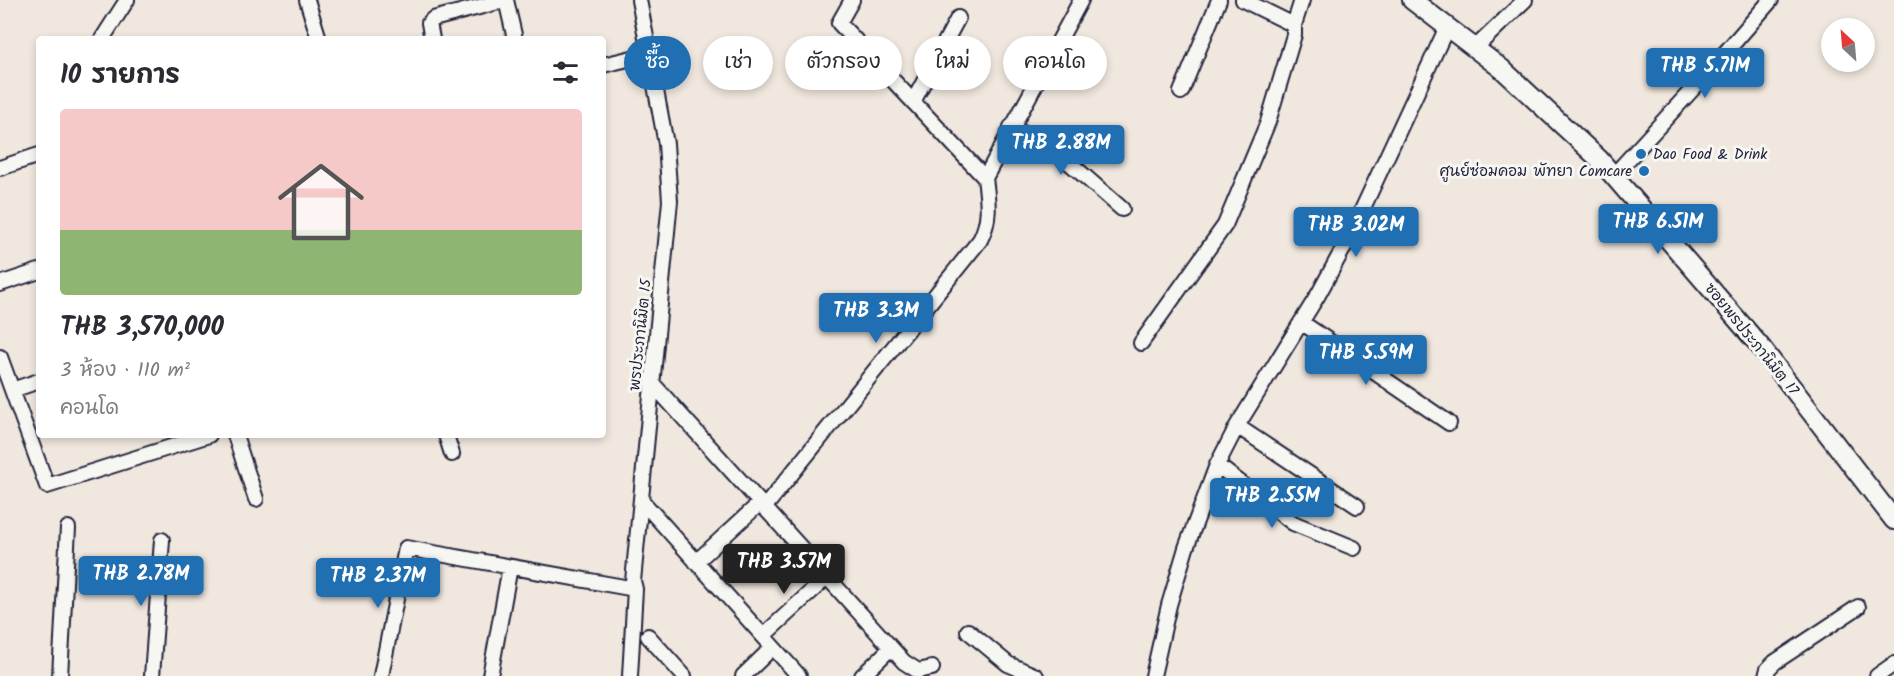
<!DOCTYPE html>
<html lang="th">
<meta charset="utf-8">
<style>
:root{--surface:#fff;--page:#f2f2f3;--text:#2b2b33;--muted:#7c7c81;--line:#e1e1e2;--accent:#1f6fb2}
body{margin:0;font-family:Kalam,"Playpen Sans Thai",sans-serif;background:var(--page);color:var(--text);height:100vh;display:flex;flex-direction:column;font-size:22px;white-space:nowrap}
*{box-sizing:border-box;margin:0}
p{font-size:20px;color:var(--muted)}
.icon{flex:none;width:33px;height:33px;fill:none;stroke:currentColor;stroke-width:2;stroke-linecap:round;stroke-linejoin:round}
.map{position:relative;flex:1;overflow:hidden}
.panel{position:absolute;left:36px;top:36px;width:570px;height:402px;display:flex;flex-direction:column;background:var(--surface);border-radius:6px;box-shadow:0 3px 9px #0003}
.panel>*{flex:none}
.banner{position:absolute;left:624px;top:36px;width:570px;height:54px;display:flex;gap:12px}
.needle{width:39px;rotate:334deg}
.controls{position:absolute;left:1821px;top:18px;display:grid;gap:12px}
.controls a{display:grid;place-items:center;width:54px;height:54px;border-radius:50%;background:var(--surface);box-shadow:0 3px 9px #0003;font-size:30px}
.price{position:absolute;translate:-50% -51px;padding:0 14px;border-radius:6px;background:var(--accent);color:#fff;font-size:20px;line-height:39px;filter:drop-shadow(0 2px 3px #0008)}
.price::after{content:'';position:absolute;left:50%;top:36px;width:18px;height:14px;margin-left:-9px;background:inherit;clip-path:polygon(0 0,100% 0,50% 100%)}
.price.current{background:#222;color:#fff}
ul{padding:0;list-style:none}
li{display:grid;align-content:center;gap:12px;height:318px;padding:0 24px}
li+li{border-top:2px solid var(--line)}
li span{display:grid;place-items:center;height:186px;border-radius:6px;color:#555}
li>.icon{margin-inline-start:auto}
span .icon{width:108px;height:108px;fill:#fffc;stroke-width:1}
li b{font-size:26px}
h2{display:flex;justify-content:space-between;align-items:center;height:72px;padding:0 24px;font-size:26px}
.tag{padding:0 21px;border-radius:27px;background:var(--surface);box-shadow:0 3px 9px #0003;font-size:21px;line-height:54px}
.tag.current{background:var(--accent);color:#fff}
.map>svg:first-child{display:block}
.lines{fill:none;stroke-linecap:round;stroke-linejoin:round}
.minor-casing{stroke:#22223b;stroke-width:18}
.tertiary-casing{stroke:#22223b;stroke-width:22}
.minor{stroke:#f6f6f2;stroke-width:14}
.tertiary{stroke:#f6f6f2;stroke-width:18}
.poi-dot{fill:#1f6fb2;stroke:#f6f6f2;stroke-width:2}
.labels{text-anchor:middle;stroke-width:6;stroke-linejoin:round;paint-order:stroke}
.poi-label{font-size:15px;fill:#22223b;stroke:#f6f6f2;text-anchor:start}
.street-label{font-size:15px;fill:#22223b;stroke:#f6f6f2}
</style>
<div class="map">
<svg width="1894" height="676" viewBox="0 0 1894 676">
<rect width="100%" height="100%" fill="#f0e7de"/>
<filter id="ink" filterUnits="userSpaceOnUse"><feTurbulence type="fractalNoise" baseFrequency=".0167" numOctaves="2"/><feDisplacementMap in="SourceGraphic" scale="12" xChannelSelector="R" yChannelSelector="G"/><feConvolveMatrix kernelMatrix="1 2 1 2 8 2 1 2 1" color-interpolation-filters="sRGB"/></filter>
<g filter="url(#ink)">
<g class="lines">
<defs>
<path id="minor" d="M307,0L319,39
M506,0L515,39
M1243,0L1294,25
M102,39L127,0
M432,39L429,23L433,19L506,0
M1475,48L1525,0
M603,65L649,54
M1181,92L1219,0
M913,102L958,18
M1011,127L1044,144L1072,165L1122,209
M0,168L39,155
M1613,176L1712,68L1771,0
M985,178L1081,0
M0,284L39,271
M1301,322L1449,423
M1141,343L1225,225L1268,122L1294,35V25L1302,0
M0,357L47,486L209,435
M652,383L904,662L918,671L932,668
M12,390L39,381
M1237,426L1357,506
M235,435L256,499
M446,435L452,454
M1217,465L1293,523L1354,548
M641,500L799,676
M764,508L980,240C991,219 988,201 985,178L839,23L852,0
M696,562L760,503
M968,631L1008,664L1036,676
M648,636L684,676
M763,636L827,577
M60,676L68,528
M152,676L162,540
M381,676L406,548L635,589
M490,676L510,567
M630,676L635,589L633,581L670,201L666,144L639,0
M743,676L773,647
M862,676L891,648
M1153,676L1169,605L1186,548L1217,465L1237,426L1318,295L1350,236L1447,27
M1766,676L1768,669L1775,662L1858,607
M1877,676L1894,664"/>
<path id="tertiary" d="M1412,0L1502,69L1599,159L1760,346L1894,520"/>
</defs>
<use href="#minor" class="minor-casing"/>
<use href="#tertiary" class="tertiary-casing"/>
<use href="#minor" class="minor"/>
<use href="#tertiary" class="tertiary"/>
</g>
</g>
<g class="poi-dot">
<circle cx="1641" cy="154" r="6"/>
<circle cx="1644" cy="171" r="6"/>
</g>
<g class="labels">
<g class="poi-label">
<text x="1653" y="159">Dao Food &amp; Drink</text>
<text x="1632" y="176" text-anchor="end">ศูนย์ซ่อมคอม พัทยา Comcare</text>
</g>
<g class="street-label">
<text transform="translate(640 335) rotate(-84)" y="5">พรประภานิมิต 15</text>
<text transform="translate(1752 339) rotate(51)" y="5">ซอยพรประภานิมิต 17</text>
</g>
</g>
</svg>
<div class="controls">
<a><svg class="needle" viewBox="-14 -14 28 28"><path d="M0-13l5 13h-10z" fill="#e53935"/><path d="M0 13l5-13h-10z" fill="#7c7c81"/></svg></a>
</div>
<b class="price" style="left:1705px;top:99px">THB 5.71M</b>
<b class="price" style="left:1061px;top:176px">THB 2.88M</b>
<b class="price" style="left:1658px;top:255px">THB 6.51M</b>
<b class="price" style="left:1356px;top:258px">THB 3.02M</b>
<b class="price" style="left:876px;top:344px">THB 3.3M</b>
<b class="price" style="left:1366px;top:386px">THB 5.59M</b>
<b class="price" style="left:1272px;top:529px">THB 2.55M</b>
<b class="price current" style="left:784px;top:595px">THB 3.57M</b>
<b class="price" style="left:141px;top:607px">THB 2.78M</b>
<b class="price" style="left:378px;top:609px">THB 2.37M</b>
<div class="banner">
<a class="tag current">ซื้อ</a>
<a class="tag">เช่า</a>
<a class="tag">ตัวกรอง</a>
<a class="tag">ใหม่</a>
<a class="tag">คอนโด</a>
</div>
<section class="panel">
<h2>10 รายการ<svg class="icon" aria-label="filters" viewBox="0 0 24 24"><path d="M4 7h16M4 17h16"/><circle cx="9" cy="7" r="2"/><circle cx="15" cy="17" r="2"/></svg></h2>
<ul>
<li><span style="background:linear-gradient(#f6c9c9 65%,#8fb573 0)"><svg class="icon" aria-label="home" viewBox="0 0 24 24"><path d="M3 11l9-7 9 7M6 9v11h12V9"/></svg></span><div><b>THB 3,570,000</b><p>3 ห้อง · 110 m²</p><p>คอนโด</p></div></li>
</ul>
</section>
</div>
